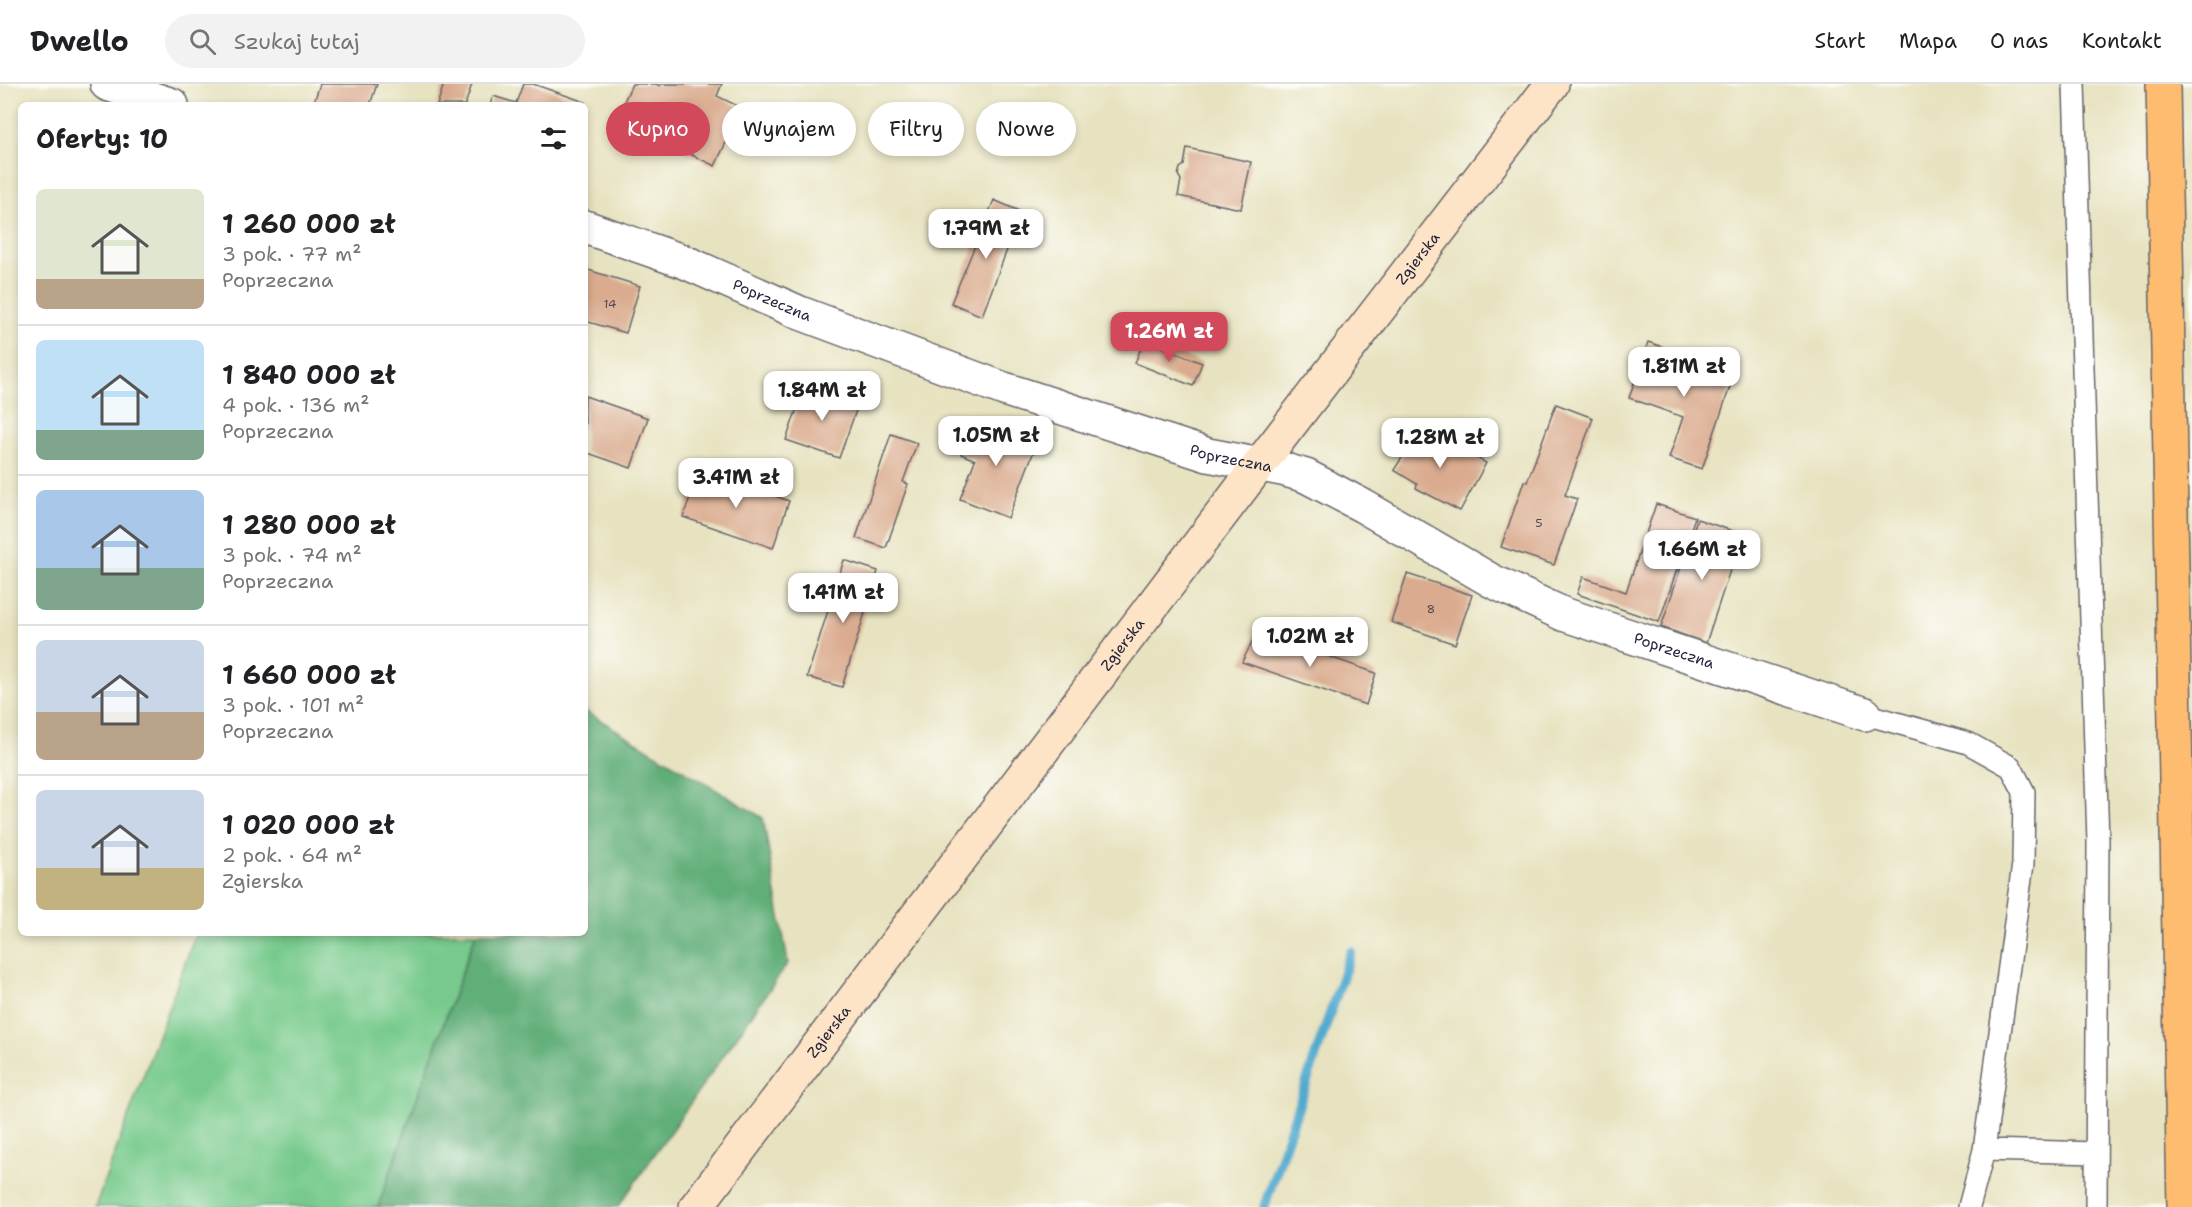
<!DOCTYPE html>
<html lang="pl">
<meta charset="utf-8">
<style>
:root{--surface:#fff;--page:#f2f2f2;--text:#202124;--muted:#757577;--line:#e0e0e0;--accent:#d1495b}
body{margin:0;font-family:"Shantell Sans",sans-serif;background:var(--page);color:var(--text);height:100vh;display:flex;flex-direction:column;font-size:22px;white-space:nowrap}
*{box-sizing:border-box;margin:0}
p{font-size:20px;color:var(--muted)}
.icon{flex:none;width:33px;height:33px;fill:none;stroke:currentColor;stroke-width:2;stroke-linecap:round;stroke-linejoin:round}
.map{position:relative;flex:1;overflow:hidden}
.drawer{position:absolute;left:18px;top:18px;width:570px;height:834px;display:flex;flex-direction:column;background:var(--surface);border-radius:9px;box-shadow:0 3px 9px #0003}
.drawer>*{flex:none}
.banner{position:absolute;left:606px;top:18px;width:570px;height:54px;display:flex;gap:12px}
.price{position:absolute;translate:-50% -51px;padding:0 14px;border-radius:12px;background:#fff;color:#222;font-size:20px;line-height:39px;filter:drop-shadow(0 2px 3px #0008)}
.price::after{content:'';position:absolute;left:50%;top:36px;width:18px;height:14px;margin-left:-9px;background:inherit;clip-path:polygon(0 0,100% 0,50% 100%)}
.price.on{background:var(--accent);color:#fff}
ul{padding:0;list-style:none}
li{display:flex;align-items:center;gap:18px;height:150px;padding:0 18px}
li+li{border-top:2px solid var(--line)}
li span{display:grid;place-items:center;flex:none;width:168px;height:120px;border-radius:9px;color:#555}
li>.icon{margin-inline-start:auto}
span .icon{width:72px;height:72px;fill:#fffc;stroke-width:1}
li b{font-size:26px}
h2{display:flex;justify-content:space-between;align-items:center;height:72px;padding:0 18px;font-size:26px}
.chip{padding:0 21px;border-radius:27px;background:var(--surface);box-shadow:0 3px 9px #0003;font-size:21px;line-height:54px}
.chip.on{background:var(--accent);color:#fff}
header{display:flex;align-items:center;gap:36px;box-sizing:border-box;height:84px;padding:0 30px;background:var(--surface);border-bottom:2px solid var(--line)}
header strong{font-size:28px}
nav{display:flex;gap:33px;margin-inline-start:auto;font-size:21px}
.search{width:420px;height:54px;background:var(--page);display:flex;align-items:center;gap:15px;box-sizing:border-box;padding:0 21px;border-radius:33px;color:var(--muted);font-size:22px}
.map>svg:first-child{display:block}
.green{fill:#77ca8c;stroke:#4c7664;stroke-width:1.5}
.forest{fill:#61ae78;stroke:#42685a;stroke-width:1.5}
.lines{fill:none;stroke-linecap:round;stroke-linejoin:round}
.stream{stroke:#52aacf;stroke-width:10}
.building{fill:#daab8e}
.service-casing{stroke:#676569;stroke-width:24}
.minor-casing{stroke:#676569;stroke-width:36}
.secondary-casing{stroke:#676569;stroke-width:36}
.motorway-casing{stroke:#676569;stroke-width:36}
.service{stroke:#fff;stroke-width:21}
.minor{stroke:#fff;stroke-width:33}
.secondary{stroke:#fee4c6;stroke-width:33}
.motorway{stroke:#fdbc70;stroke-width:33}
.labels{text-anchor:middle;stroke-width:6;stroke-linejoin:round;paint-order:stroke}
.number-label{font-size:12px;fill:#504450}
.street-label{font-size:15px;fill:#22223b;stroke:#fdfcf7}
</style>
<header>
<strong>Dwello</strong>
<div class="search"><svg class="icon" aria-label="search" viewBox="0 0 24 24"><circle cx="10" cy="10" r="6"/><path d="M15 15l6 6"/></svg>Szukaj tutaj</div>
<nav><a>Start</a><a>Mapa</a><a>O nas</a><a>Kontakt</a></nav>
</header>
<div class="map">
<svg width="2192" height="1123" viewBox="0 0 2192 1123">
<rect width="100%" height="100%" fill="#fdfcf7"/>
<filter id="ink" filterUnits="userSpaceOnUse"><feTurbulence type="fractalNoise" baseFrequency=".0167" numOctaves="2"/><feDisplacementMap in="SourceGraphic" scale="12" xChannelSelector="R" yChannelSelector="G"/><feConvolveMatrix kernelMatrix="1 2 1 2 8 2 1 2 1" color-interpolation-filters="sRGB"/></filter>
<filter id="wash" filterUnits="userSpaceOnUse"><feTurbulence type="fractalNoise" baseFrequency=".008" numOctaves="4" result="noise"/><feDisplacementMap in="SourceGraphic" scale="24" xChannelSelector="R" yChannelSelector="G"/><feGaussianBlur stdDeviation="1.35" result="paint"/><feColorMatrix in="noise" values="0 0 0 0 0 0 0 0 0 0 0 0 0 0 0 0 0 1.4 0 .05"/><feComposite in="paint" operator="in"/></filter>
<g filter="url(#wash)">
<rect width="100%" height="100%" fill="#e7e2bf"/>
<path class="green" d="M196,849H476L378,1123H95Z"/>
<path class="forest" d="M585,627L763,734L788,879L618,1123H378L476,849H585Z"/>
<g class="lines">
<path class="stream" d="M1264,1123L1351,868"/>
</g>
<g id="blocks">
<path class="building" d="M320,0H377L370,21H313Z
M444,0H472L465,21H437Z
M523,0H533L585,18L584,21H490L493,12L516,19Z
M632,0H656L660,2L661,0H722L717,12L742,24L715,82L616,35Z
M1187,64L1251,78L1241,125L1178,112L1181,96L1178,91L1180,84L1184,81Z
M994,116L1019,127L1005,162L1008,163L982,232L951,219Z
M585,185L640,202L626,249L585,237Z
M1144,256L1202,279L1193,302L1135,279Z
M1648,258L1735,288L1702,385L1669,374L1683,333L1629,314Z
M805,302L858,321L839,374L786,356Z
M585,312L648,334L631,384L585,368Z
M1556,320L1593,334L1565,411L1577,415L1554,481L1501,463L1524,397L1527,398Z
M975,335L1037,359L1008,434L960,415L975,376L961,370Z
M1421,344L1486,379L1460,427L1416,404L1417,400L1394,386Z
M891,350L917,359L903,398L908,400L886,464L856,454Z
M700,385L789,417L773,464L683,433Z
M1656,420L1695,433L1659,538L1577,510L1583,493L1626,508Z
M1697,435L1742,450L1706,559L1661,543Z
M844,476L878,487L842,603L807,593Z
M1407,490L1472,511L1455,560L1391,538Z
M1257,548L1376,589L1366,621L1242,578Z"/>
</g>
</g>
<g filter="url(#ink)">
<use href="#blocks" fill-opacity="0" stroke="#676569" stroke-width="1.5"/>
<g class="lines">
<defs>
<path id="service" d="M2074,0L2098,757L2096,1123
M1865,630L1968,659L2011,683L2024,708L2023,780L1984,1066L1969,1123
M1984,1066L2096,1069"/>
<g id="minor">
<path d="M107,0L172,21"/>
<path id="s1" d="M585,143L685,178L800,229L1004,305L1208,371L1282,385L1306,392L1363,422L1492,497L1563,530L1865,630"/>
</g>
<g id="secondary">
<path id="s2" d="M696,1123L1259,381L1552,0"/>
</g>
<path id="motorway" d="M2163,0L2184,1123"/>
</defs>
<use href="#service" class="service-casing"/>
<use href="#minor" class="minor-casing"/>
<use href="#secondary" class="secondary-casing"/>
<use href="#motorway" class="motorway-casing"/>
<use href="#service" class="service"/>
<use href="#minor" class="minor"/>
<use href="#secondary" class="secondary"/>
<use href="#motorway" class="motorway"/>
</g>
</g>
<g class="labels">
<g class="number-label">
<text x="610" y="224">14</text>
<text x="1539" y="443">5</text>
<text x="1431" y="529">8</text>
</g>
<g class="street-label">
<text dy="5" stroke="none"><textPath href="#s2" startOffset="1192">Zgierska</textPath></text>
<text dy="5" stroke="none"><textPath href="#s1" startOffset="201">Poprzeczna</textPath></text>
<text dy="5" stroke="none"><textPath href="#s1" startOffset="687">Poprzeczna</textPath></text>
<text dy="5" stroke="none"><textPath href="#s2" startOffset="706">Zgierska</textPath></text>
<text dy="5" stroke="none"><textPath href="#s1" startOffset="1173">Poprzeczna</textPath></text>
<text dy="5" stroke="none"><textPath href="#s2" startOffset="220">Zgierska</textPath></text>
</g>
</g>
</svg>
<b class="price" style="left:986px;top:176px">1.79M zł</b>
<b class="price on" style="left:1169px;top:279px">1.26M zł</b>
<b class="price" style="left:1684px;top:314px">1.81M zł</b>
<b class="price" style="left:822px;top:338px">1.84M zł</b>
<b class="price" style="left:996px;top:383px">1.05M zł</b>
<b class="price" style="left:1440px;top:385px">1.28M zł</b>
<b class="price" style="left:736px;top:425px">3.41M zł</b>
<b class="price" style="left:1702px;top:497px">1.66M zł</b>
<b class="price" style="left:843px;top:540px">1.41M zł</b>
<b class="price" style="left:1310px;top:584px">1.02M zł</b>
<div class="banner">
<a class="chip on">Kupno</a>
<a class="chip">Wynajem</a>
<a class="chip">Filtry</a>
<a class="chip">Nowe</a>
</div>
<section class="drawer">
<h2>Oferty: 10<svg class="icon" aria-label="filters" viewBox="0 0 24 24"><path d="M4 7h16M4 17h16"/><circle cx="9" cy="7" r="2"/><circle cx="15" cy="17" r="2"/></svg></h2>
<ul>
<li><span style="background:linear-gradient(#dfe7d0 75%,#b9a48a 0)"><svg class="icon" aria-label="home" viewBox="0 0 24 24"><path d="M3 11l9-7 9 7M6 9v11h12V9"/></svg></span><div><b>1 260 000 zł</b><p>3 pok. · 77 m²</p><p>Poprzeczna</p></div></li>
<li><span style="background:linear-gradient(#bfe0f5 75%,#7fa58c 0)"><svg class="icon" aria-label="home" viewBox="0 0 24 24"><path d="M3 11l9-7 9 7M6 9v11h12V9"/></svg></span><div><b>1 840 000 zł</b><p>4 pok. · 136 m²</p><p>Poprzeczna</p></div></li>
<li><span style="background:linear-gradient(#a9c7e8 65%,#7fa58c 0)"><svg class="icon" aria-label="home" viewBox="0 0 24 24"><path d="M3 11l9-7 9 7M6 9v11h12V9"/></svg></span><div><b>1 280 000 zł</b><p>3 pok. · 74 m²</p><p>Poprzeczna</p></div></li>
<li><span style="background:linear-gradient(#c9d6e8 60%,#b9a48a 0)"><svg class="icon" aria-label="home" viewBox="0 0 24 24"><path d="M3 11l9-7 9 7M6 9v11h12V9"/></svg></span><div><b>1 660 000 zł</b><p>3 pok. · 101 m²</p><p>Poprzeczna</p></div></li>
<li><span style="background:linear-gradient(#c9d6e8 65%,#c2b280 0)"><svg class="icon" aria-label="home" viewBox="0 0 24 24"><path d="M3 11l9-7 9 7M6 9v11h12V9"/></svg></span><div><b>1 020 000 zł</b><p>2 pok. · 64 m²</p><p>Zgierska</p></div></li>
</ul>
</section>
</div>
